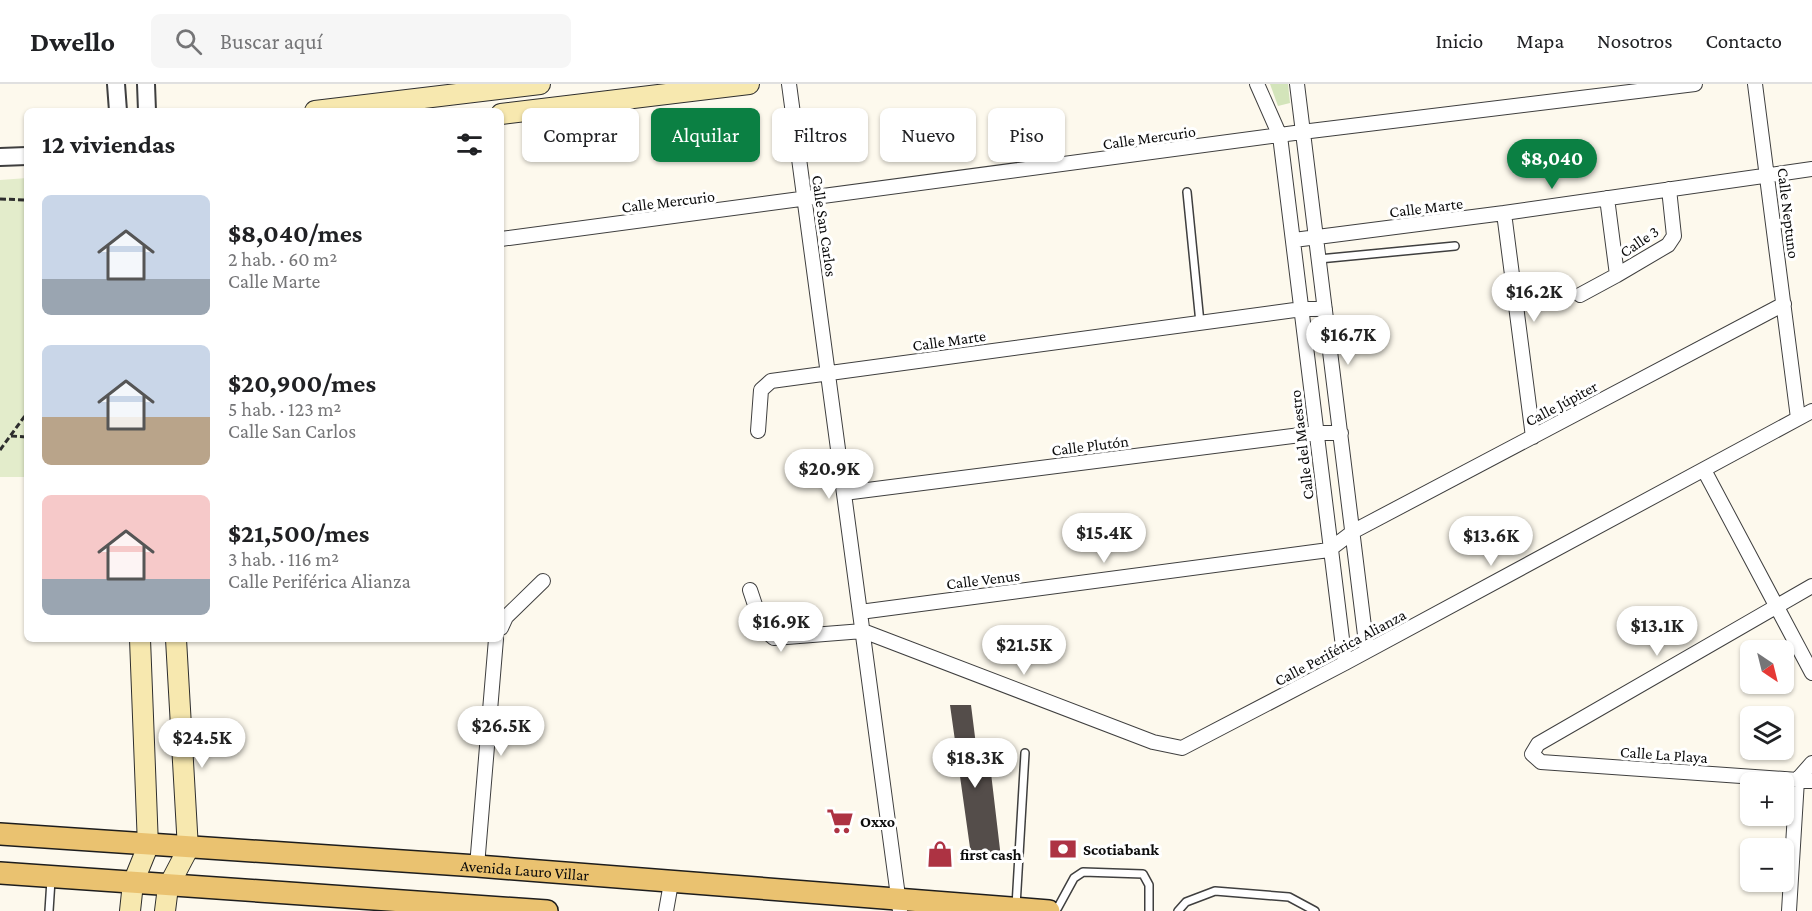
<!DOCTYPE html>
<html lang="es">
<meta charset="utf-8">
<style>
:root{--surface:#fff;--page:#f6f6f6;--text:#202124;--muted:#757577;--line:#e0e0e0;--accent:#0b8043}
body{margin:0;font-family:"Crimson Pro",serif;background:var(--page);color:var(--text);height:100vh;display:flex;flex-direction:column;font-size:22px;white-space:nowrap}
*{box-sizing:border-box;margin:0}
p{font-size:20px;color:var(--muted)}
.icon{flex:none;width:33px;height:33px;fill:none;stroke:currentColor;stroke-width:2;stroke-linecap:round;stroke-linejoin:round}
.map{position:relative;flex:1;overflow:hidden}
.sheet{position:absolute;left:24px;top:24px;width:480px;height:534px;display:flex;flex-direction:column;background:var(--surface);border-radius:9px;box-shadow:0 2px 4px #0004}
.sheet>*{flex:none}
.hud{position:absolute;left:522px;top:24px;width:570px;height:54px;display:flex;gap:12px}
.needle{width:39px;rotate:145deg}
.tools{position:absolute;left:1740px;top:556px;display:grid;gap:12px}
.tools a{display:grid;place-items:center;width:54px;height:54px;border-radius:9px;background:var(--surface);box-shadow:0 2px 4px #0004;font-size:30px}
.price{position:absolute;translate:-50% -51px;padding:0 14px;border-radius:21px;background:#fff;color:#222;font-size:20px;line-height:39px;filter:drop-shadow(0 2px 3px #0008)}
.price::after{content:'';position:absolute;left:50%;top:36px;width:18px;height:14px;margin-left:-9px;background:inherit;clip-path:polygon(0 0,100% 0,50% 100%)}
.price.selected{background:var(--accent);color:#fff}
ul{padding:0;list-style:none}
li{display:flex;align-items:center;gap:18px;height:150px;padding:0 18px}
li span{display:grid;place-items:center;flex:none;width:168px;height:120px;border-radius:9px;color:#555}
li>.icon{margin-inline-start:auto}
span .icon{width:72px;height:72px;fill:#fffc;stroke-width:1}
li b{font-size:26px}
h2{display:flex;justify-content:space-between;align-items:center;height:72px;padding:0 18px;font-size:26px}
.pill{padding:0 21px;border-radius:9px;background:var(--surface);box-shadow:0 2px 4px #0004;font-size:21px;line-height:54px}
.pill.selected{background:var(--accent);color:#fff}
header{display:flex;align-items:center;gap:36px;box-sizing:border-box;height:84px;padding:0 30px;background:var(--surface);border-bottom:2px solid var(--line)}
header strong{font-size:28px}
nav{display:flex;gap:33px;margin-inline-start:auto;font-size:21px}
.search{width:420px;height:54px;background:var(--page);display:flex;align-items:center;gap:15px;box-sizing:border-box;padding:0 21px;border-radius:9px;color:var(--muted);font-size:22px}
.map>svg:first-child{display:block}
.green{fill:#d3e4ba}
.pitch{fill:#e3eccb}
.building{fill:#544d4a}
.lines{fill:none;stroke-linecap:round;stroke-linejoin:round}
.service-casing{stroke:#3f3f3f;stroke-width:10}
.minor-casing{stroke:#3f3f3f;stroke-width:16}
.tertiary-casing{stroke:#3f3f3f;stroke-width:20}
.secondary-casing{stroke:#2e2e2e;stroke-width:22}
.primary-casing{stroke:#1d1d1d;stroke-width:24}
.path{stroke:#2e2e2e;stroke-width:3;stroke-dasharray:6 3;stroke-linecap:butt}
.service{stroke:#fff;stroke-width:7}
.minor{stroke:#fff;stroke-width:14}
.tertiary{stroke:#fff;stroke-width:16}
.secondary{stroke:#f7e8af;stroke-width:20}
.primary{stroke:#eac270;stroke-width:21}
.labels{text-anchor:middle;stroke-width:6;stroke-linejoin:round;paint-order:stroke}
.street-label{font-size:16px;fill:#0c0c0c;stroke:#fff}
.poi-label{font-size:16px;font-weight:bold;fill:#0c0c0c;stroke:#fff;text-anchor:start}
</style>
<header>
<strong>Dwello</strong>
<div class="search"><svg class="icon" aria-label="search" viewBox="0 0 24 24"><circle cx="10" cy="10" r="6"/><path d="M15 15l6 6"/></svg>Buscar aquí</div>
<nav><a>Inicio</a><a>Mapa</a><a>Nosotros</a><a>Contacto</a></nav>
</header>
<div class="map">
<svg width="1812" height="827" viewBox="0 0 1812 827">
<rect width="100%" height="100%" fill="#fdf9ed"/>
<path class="green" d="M1270,0H1288L1290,19L1278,22Z"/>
<path class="pitch" d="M27,94V393H0V96Z"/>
<path class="building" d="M950,621H971L979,685L991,689L1001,774L972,778Z"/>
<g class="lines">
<defs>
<path id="service" d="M1187,108L1200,239
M1319,175L1455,162
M1016,822L1025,669
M49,827L51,796
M1056,827L1074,794L1083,788L1143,790L1149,801V827
M1178,827L1186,818L1215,807L1289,813L1315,827"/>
<path id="minor" d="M789,0L900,827
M1257,0L1280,52L1345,579
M1297,0L1367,567
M1755,0L1798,334
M1607,114L1617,191L1668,161L1674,152L1669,105
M1504,129L1533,353
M501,155L1302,48L1695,0
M1294,156L1504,129L1812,85
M1580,211L1617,191
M758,347L761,306L771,297L1302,225H1325
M1704,386L1812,589
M844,409L1316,349H1341
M1812,502L1538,660L1532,670L1541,678L1812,697
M750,506L763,545L774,554L863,547L1153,658L1182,664L1345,579L1812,327
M860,528L1329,466L1354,447L1784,220
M501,544L506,533L543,497
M477,782L496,555
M666,827L671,799
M1789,827L1797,696L1812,679"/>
<path id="tertiary" d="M116,0L118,27
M146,0L147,27
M0,73L27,72"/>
<path id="secondary" d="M315,27L540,0
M501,30L749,0
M130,827L133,799L148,762L140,555
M165,827L168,803L188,765L176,555"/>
<g id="primary">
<path id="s1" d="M0,750L477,782L1049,827"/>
<path d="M0,789L547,827"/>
</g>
</defs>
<use href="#service" class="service-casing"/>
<use href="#minor" class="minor-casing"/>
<use href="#tertiary" class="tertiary-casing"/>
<use href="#secondary" class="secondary-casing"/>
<use href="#primary" class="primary-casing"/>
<path class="path" d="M0,115L27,116
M11,352L27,353
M0,366L27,329"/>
<use href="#service" class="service"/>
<use href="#minor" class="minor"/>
<use href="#tertiary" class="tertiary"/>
<use href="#secondary" class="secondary"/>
<use href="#primary" class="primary"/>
</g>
<defs>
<symbol id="supermarket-bare" viewBox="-9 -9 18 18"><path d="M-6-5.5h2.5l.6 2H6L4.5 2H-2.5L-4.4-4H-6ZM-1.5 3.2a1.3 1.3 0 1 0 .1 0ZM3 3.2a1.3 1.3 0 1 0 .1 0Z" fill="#ad3343" stroke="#fff" stroke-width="2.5" paint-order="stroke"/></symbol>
<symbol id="bank-bare" viewBox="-9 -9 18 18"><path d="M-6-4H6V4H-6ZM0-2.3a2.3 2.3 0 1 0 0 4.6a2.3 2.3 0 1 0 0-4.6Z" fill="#ad3343" stroke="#fff" stroke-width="2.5" paint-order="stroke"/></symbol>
<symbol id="shop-bare" viewBox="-9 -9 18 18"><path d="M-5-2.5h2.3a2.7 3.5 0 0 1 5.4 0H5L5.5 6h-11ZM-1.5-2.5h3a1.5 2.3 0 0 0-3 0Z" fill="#ad3343" stroke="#fff" stroke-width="2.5" paint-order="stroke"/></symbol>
</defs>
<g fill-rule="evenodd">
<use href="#supermarket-bare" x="821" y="718" width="38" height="38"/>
<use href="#bank-bare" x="1044" y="746" width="38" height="38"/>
<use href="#shop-bare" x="921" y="751" width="38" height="38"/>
</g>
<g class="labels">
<g class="street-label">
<text transform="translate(1149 53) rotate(-8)" y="6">Calle Mercurio</text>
<text transform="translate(668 117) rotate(-7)" y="6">Calle Mercurio</text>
<text transform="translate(1426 123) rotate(-7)" y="6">Calle Marte</text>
<text transform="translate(1789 129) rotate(83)" y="6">Calle Neptuno</text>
<text transform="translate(825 142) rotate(82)" y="6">Calle San Carlos</text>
<text transform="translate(1639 157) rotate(-34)" y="6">Calle 3</text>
<text transform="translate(949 256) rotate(-8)" y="6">Calle Marte</text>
<text transform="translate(1561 319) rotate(-28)" y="6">Calle Júpiter</text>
<text transform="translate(1090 361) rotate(-7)" y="6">Calle Plutón</text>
<text transform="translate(1301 361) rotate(-97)" y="6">Calle del Maestro</text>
<text transform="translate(983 495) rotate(-7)" y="6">Calle Venus</text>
<text transform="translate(1340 563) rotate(-28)" y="6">Calle Periférica Alianza</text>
<text transform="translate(1664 670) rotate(4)" y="6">Calle La Playa</text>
<text dy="6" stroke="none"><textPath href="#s1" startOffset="526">Avenida Lauro Villar</textPath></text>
</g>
<g class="poi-label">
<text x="860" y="743">Oxxo</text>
<text x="1083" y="771">Scotiabank</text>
<text x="960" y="776">first cash</text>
</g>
</g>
</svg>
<div class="tools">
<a><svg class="needle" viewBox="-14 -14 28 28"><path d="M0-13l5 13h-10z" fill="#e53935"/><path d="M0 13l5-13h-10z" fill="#757577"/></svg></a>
<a><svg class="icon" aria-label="layers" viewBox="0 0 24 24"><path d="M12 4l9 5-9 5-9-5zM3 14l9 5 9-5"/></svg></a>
<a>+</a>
<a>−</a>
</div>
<b class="price selected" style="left:1552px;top:106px">$8,040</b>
<b class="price" style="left:1534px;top:239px">$16.2K</b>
<b class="price" style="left:1348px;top:282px">$16.7K</b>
<b class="price" style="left:829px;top:416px">$20.9K</b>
<b class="price" style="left:1104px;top:480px">$15.4K</b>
<b class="price" style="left:1491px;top:483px">$13.6K</b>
<b class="price" style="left:781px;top:569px">$16.9K</b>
<b class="price" style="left:1657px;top:573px">$13.1K</b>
<b class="price" style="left:1024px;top:592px">$21.5K</b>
<b class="price" style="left:501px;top:673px">$26.5K</b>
<b class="price" style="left:202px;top:685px">$24.5K</b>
<b class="price" style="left:975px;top:705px">$18.3K</b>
<div class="hud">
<a class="pill">Comprar</a>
<a class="pill selected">Alquilar</a>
<a class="pill">Filtros</a>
<a class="pill">Nuevo</a>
<a class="pill">Piso</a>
</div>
<section class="sheet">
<h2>12 viviendas<svg class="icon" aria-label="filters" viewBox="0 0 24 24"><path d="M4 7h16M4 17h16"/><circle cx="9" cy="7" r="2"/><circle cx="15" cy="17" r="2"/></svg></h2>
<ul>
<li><span style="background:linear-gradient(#c9d6e8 70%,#9aa5b1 0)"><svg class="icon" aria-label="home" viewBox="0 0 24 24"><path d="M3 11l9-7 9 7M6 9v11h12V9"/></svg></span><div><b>$8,040/mes</b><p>2 hab. · 60 m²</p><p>Calle Marte</p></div></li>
<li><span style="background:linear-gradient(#c9d6e8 60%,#b9a48a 0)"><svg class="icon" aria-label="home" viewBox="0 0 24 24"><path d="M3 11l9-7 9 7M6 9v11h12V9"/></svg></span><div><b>$20,900/mes</b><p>5 hab. · 123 m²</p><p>Calle San Carlos</p></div></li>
<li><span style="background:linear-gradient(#f6c9c9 70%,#9aa5b1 0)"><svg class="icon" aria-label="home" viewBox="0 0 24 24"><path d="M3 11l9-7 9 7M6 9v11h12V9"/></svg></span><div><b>$21,500/mes</b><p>3 hab. · 116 m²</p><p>Calle Periférica Alianza</p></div></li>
</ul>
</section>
</div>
